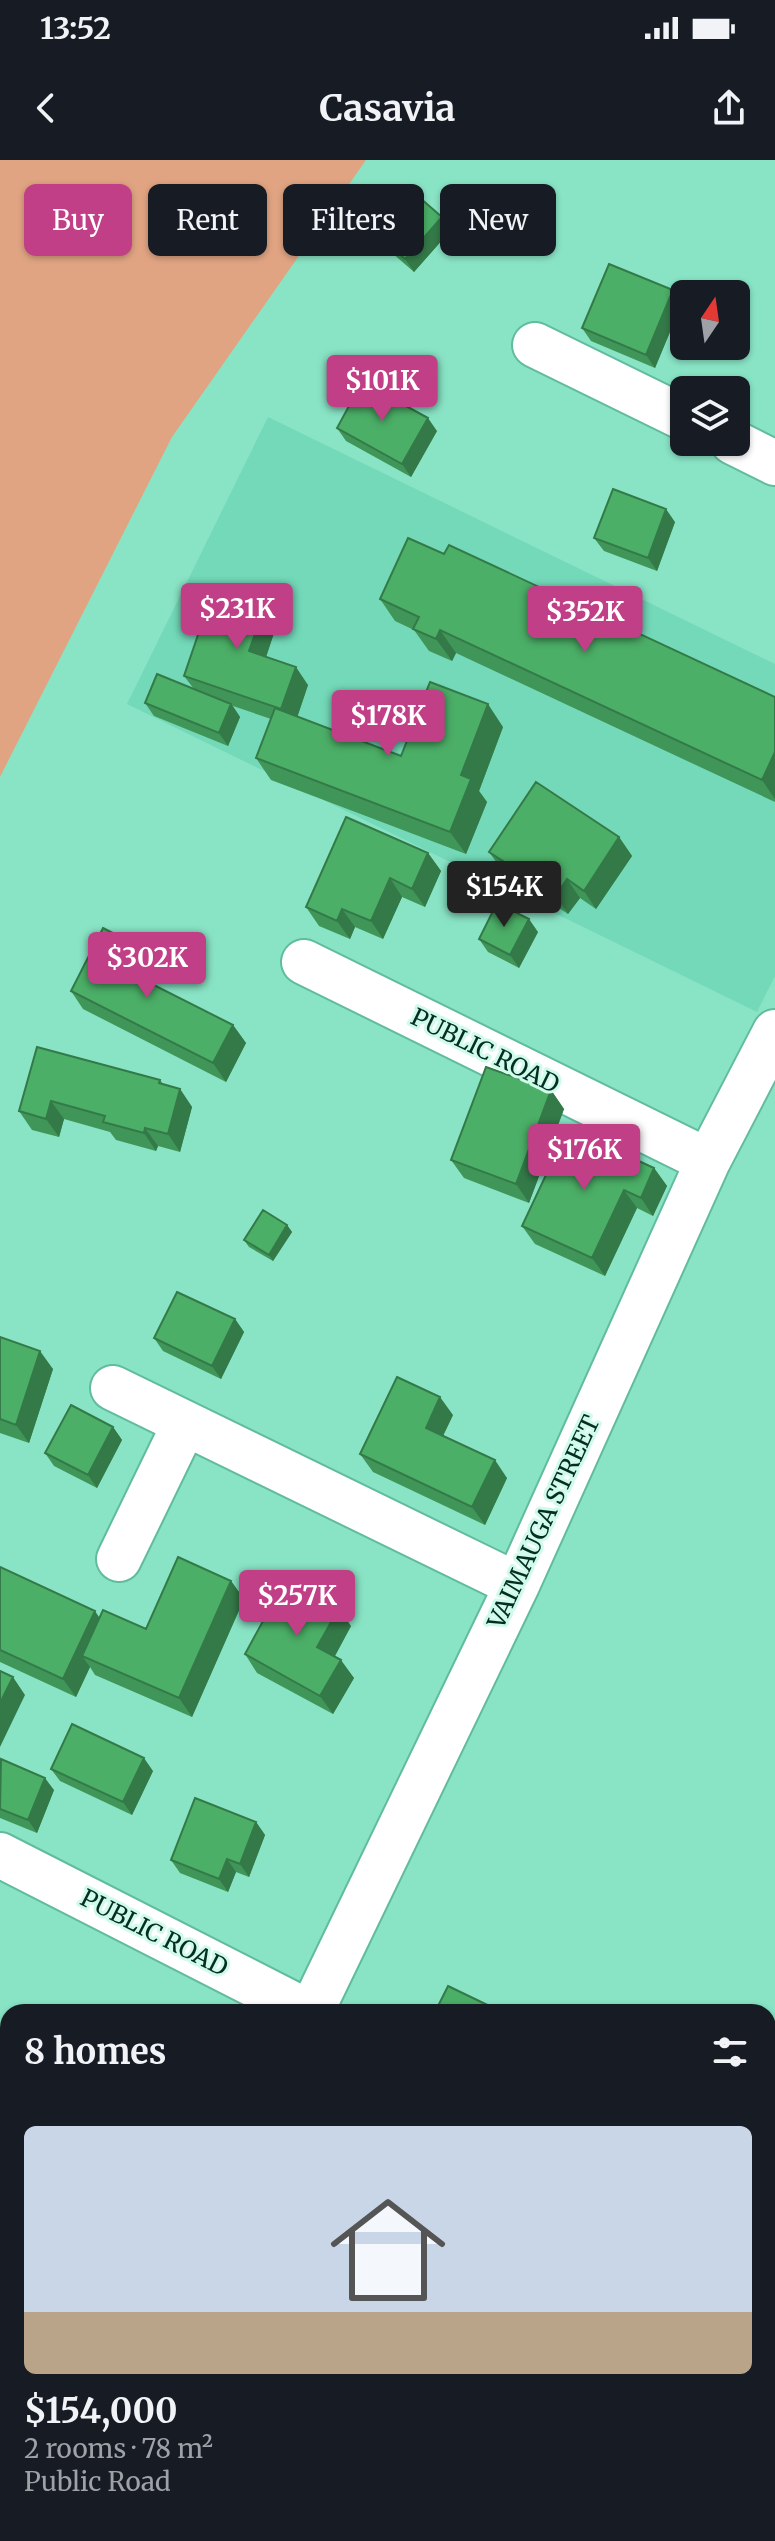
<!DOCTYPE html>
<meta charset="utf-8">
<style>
:root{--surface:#171b24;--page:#20242c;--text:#f1f3f6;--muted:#9ea1a6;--line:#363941;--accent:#c13f87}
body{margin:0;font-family:Merriweather,serif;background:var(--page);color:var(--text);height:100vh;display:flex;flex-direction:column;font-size:30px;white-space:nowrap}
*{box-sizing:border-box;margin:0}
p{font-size:26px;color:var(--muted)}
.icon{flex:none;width:44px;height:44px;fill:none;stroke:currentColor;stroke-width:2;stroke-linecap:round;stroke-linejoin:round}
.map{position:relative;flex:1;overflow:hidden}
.details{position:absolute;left:0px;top:1844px;width:776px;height:538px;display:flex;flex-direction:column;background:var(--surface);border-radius:24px 24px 0 0;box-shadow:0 2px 6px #0004}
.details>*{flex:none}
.guide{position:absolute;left:24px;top:24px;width:728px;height:72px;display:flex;gap:16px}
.needle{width:52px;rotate:13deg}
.tools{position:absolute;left:670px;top:120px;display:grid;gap:16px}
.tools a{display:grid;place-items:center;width:80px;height:80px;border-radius:12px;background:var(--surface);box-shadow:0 2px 6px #0004;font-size:40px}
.price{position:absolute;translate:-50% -68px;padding:0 18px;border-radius:8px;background:var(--accent);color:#fff;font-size:26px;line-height:52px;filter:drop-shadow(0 2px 4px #0008)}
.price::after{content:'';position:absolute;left:50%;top:48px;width:24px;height:18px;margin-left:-12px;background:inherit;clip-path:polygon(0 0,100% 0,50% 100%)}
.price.selected{background:#222;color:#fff}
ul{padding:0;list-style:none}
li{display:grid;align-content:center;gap:16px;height:424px;padding:0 24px}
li+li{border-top:2px solid var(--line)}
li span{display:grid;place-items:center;height:248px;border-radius:12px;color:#555}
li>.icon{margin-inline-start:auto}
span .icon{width:144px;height:144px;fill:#fffc;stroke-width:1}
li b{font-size:34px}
h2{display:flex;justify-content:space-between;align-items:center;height:96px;padding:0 24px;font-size:34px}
.pill{padding:0 28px;border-radius:12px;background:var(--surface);box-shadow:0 2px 6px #0004;font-size:28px;line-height:72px}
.pill.selected{background:var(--accent);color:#fff}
.status{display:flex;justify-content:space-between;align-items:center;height:56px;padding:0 40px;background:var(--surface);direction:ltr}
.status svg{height:22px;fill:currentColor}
header{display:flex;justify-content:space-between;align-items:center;height:104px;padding:0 24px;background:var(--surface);font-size:36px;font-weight:700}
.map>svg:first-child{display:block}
.built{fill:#73d9b8}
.green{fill:#e0a482}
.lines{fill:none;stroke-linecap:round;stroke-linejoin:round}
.minor-casing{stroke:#61bc9f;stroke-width:48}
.minor{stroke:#fff;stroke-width:44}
.wall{fill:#409659}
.shaded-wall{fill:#347a48}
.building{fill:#4baf67;stroke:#347a48;stroke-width:2}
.labels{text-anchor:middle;stroke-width:6;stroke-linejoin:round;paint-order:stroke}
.street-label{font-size:24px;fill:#042e22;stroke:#d0fbeb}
</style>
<div class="status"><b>13:52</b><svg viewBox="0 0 49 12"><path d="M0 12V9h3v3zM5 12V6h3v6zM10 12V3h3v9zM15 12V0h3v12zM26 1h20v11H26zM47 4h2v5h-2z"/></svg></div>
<header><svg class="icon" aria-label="back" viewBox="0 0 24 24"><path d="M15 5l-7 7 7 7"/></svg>Casavia<svg class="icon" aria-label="share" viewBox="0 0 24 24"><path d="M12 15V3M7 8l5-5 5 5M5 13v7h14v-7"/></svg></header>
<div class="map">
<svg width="775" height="2381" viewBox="0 0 775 2381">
<rect width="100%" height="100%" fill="#89e4c5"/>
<path class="built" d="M268,257L775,504V816L757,852L127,544Z"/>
<path class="green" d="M0,0H366L172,277L0,617Z"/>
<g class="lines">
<defs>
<path id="minor" d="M535,185L684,258
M733,282L775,303
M304,802L708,1001
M113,1228L517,1425
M119,1399L185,1263
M0,1695L308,1852
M311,1852L517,1425L708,1001L775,872
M312,2374L327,2381
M54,2381L58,2374"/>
</defs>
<use href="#minor" class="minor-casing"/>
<use href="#minor" class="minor"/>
</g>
<path class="wall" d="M451,70L414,112L384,86L375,73Z
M673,130L682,143L655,208L591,181L582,168Z
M337,268L437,271L411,317L346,281Z
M675,362L657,411L604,391L594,378Z
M444,394L775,537V642L456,493L452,501L429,491L414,470L395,461L380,439Z
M278,461L266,497L308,525L297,557L401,596L503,567L479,631L487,642L466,694L271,620L256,598L271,559L233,546L240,557L228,586L154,556L145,543L194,529L184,516Z
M619,677L632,696L596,749L580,738L568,754L502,710L489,692Z
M428,693L441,711L425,747L402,737L383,779L355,767L350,779L319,766L306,747Z
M538,772L519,808L488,792L479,779Z
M140,787L153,805L145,821L233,865L246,883L226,922L83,849L71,831Z
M37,887L160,920L163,924L180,929L192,947L180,992L158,986L156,991L116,980L110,972L64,959L59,977L32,970L19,951Z
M551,930L564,949L529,1043L464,1018L451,1000Z
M654,1008L667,1026L653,1056L637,1048L605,1116L535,1084L522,1066Z
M287,1065L292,1072L273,1101L249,1087L244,1080Z
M235,1159L244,1172L221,1219L163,1191L154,1178Z
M0,1177L53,1209L29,1283L0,1273Z
M453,1255L443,1276L507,1318L485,1365L373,1312L360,1294Z
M113,1267L122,1280L97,1328L54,1306L45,1293Z
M0,1407L99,1458L146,1469L231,1421L244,1439L192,1557L95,1515L90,1507L76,1537L0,1502Z
M351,1466L335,1496L354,1518L333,1554L257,1513L245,1494Z
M0,1601L54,1630L37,1673L0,1658Z
M51,1609L153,1611L132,1655L60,1621Z
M256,1662L265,1675L249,1717L236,1712L228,1732L180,1713L171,1700Z
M8,1971V2009L5,2007L0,2000V1987Z
M0,2067L8,2070L7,2186L0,2183Z"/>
<path class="shaded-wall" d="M442,57L451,70L414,112L405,99Z
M673,130L682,143L655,208L646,195Z
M428,258L437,271L411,317L402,304Z
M666,349L675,362L657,411L648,398Z
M266,443L278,461L262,509L249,491Z
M440,470L456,493L452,501L436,479Z
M296,507L308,525L294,567L281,549Z
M231,544L240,557L228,586L219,573Z
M488,544L503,567L479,631L487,642L466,694L450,672L461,615Z
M775,592V639L762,620Z
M619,677L632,696L596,749L584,731Z
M428,693L441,711L425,747L412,729Z
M390,718L402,737L383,779L371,761Z
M567,719L580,738L568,754L556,736Z
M342,749L355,767L350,779L337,761Z
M529,759L538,772L519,808L510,795Z
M140,787L153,805L140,830L128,812Z
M233,865L246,883L226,922L213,903Z
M180,929L192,947L180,992L168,974Z
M551,930L564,949L529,1043L516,1024Z
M51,941L64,959L59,977L46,959Z
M145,968L158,986L156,991L144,973Z
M654,1008L667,1026L653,1056L641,1038Z
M624,1030L637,1048L605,1116L592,1098Z
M287,1065L292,1072L273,1101L269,1095Z
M235,1159L244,1172L221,1219L212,1206Z
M40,1191L53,1209L29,1283L16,1265Z
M440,1237L453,1255L438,1286L426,1268Z
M113,1267L122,1280L97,1328L88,1315Z
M495,1300L507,1318L485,1365L472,1347Z
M231,1421L244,1439L192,1557L179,1538Z
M339,1448L351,1466L330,1505L317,1487Z
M95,1451L107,1469L82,1496L90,1507L76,1537L63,1519Z
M341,1500L354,1518L333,1554L320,1536Z
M13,1517L25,1535L0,1587V1543Z
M144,1598L153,1611L132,1655L123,1642Z
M45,1618L54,1630L37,1673L28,1660Z
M256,1662L265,1675L249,1717L240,1704Z
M227,1699L236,1712L228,1732L219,1719Z
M7,2138L8,2139L7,2186L0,2176V2154Z"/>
<path class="building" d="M412,31L442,57L405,99L375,73Z
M609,104L673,130L646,195L582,168Z
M362,222L428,258L402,304L337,268Z
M613,329L666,349L648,398L594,378Z
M408,378L444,394L449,385L775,537V592L762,620L440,470L436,479L413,469L419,457L380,439Z
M215,425L266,443L249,491L296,507L281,549L184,516Z
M157,514L231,544L219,573L145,543Z
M430,522L488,544L461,615L471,619L450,672L256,598L275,548L401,596Z
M536,622L619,677L584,731L567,719L556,736L489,692Z
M346,657L428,693L412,729L390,718L371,761L342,749L337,761L306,747Z
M497,743L529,759L510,795L479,779Z
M103,768L140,787L128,812L233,865L213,903L71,831Z
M37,887L160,920L159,923L180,929L168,974L145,968L144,973L103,962L105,956L51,941L46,959L19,951Z
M486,907L551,930L516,1024L451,1000Z
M568,968L654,1008L641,1038L624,1030L592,1098L522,1066Z
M263,1050L287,1065L269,1095L244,1080Z
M177,1132L235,1159L212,1206L154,1178Z
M0,1177L40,1191L16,1265L0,1259Z
M397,1217L440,1237L426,1268L495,1300L472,1347L360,1294Z
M71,1245L113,1267L88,1315L45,1293Z
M178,1397L231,1421L179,1538L82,1496L103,1450L146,1469Z
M0,1407L95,1451L63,1519L0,1490Z
M286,1419L339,1448L317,1487L341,1500L320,1536L245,1494Z
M0,1511L13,1517L0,1543Z
M72,1564L144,1598L123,1642L51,1609Z
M1,1599L45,1618L28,1660L0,1649Z
M195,1638L256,1662L240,1704L227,1699L219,1719L171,1700Z
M448,1826L502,1852H435Z
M8,1971V2000L0,1996V1987Z
M0,2067L8,2070V2138H7L0,2154Z
M90,2374H213L222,2378L221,2381H87Z"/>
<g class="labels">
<g class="street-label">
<text transform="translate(485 891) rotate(26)" y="8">PUBLIC ROAD</text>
<text transform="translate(544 1362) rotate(-65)" y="8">VAIMAUGA STREET</text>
<text transform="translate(154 1773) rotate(27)" y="8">PUBLIC ROAD</text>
</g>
</g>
</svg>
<div class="tools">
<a><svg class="needle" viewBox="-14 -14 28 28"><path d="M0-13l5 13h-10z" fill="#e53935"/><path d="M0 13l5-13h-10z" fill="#9ea1a6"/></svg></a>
<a><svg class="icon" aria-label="layers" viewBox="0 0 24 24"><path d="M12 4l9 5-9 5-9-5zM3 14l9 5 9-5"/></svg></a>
</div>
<b class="price" style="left:382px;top:263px">$101K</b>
<b class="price" style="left:237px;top:491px">$231K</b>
<b class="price" style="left:585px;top:494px">$352K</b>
<b class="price" style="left:388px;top:598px">$178K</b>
<b class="price selected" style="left:504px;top:769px">$154K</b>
<b class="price" style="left:147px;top:840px">$302K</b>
<b class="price" style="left:584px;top:1032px">$176K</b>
<b class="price" style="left:297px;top:1478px">$257K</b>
<div class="guide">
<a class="pill selected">Buy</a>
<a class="pill">Rent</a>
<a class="pill">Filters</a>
<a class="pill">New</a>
</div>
<section class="details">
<h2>8 homes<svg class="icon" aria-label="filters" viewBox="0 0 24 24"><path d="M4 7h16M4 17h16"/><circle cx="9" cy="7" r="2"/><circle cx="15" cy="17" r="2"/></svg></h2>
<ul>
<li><span style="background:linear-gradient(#c9d6e8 75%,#b9a48a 0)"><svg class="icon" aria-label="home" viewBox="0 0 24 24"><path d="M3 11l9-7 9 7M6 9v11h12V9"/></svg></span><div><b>$154,000</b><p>2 rooms · 78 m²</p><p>Public Road</p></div></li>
</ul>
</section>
</div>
